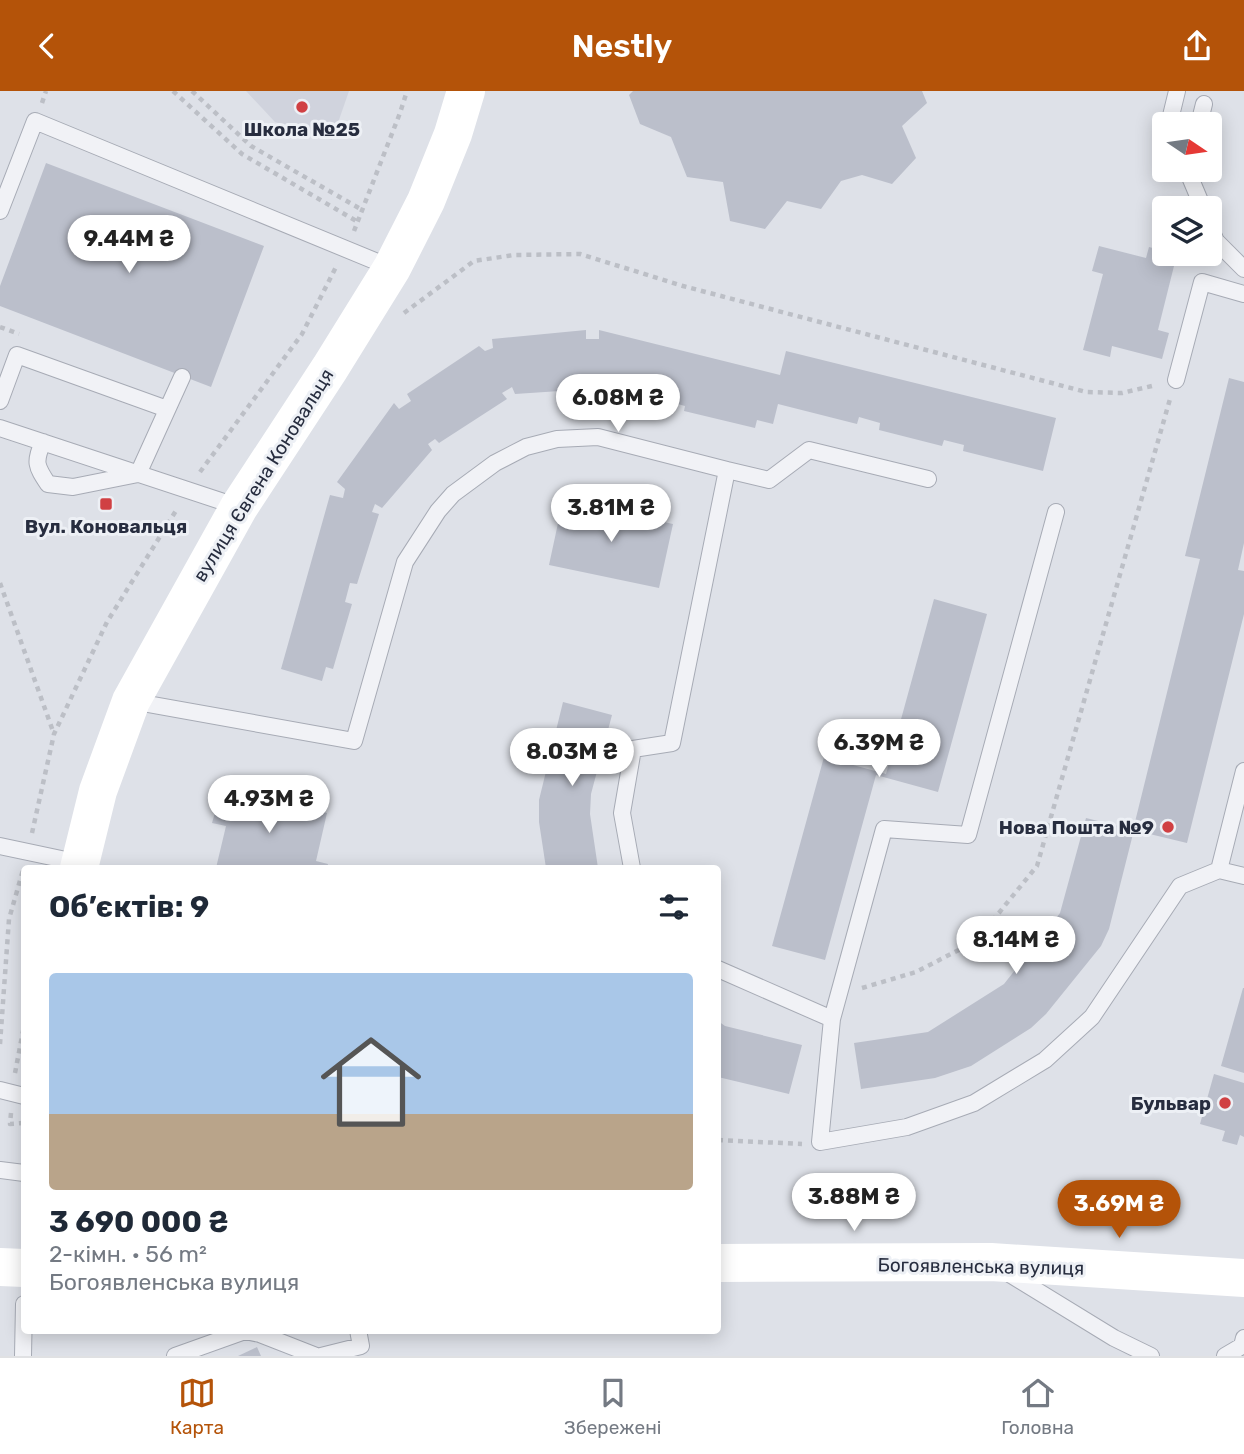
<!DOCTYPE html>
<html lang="uk">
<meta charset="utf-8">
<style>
:root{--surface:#fff;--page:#f6f6f7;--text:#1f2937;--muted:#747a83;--line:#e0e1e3;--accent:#b45309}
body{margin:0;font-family:Rubik,sans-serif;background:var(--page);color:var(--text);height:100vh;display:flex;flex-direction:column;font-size:26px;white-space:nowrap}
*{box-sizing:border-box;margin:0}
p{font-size:23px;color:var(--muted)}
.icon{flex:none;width:38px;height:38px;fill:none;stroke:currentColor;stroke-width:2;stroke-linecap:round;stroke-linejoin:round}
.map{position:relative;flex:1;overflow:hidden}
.panel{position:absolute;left:21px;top:774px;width:700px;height:469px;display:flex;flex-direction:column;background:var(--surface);border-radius:7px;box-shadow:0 4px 18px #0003}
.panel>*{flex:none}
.needle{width:46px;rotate:103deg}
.controls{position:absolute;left:1152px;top:21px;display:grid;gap:14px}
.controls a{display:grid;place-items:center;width:70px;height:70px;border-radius:7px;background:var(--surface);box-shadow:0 4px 18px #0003;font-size:35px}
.price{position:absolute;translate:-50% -60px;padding:0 16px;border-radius:24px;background:#fff;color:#222;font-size:23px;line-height:46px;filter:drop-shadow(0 2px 4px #0008)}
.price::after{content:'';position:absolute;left:50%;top:42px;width:21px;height:16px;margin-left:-10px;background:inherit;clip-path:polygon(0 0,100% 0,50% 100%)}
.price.current{background:var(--accent);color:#fff}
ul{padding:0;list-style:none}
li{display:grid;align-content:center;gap:14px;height:371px;padding:0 28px}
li+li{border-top:2px solid var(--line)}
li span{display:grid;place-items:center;height:217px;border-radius:7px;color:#555}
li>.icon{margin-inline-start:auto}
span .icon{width:126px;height:126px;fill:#fffc;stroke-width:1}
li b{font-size:30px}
h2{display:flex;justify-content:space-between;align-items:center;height:84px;padding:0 28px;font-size:30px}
header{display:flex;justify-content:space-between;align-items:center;height:91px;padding:0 28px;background:var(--accent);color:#fff;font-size:32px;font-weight:600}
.tabs{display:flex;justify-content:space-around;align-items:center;height:98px;border-top:2px solid var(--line);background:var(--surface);font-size:19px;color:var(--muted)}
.tabs a{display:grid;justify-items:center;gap:4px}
.tabs .current{color:var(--accent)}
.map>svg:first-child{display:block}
.built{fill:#d0d3dd}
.building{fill:#bbbfcb}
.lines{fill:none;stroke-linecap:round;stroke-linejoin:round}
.lane-casing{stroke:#a7abb5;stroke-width:18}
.path{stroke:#bcbfc6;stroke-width:4.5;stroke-dasharray:5 5;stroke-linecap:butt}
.lane{stroke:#f1f2f6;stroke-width:16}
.secondary{stroke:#fff;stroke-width:38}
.poi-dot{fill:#d04043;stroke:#edf0f5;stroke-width:2.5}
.labels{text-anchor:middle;stroke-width:6;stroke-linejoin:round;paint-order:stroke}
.poi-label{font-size:19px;font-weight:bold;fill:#272d3f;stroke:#edf0f5}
.street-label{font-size:19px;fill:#272d3f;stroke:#edf0f5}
</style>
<header><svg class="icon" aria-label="back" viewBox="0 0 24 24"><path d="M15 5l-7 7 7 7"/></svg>Nestly<svg class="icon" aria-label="share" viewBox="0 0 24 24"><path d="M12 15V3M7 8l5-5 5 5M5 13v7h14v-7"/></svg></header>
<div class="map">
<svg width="1244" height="1265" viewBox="0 0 1244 1265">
<rect width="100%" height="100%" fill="#dee1e8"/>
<path class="built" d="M246,0H349L332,49L275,31Z"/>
<path class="building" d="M633,0H922L927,12L902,35L916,67L892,93L862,84L841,90L821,118L787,110L765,138L730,130L723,91L687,86L671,46L640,33L629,4Z
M46,72L264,155L211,296L0,215V195Z
M1099,155L1146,167L1149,156L1164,160V163H1177L1158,239L1169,242L1162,268L1112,255L1110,266L1083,259L1103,183L1092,180Z
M586,239V248H599V239L780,284L786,260L1056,327L1043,380L963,360L964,354L944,349L942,355L879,339L880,332L859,326L857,333L778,313L773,333L757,329L755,337L684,320L685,315L674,312L673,317L597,298L598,294L590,293V298L515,303L512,296L502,302L507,308L439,352L435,348L428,353L432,359L382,417L375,413L372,421L379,423L357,493L350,492L345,511L352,513L333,578L326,576L322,590L281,578L330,404L343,407L345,398L337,391L394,312L399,318L411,310L407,303L479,255L485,260L493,257L492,248Z
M1229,287L1244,291V452L1238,479L1244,480V523L1187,752L1133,739L1200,468L1185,465Z
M563,409L673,433L659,497L549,474Z
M934,508L987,523L938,701L876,684L825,869L772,855L824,666L886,683Z
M563,611L612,624L591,703L590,723L598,777H546L539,731V709Z
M227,703L302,720L304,710L317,713L315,719L327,722L316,770L328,773L327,777H216L226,735L212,732L216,718L223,719Z
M1086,727L1134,739L1109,838L1101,855L1046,923L1031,937L971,975L935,987L861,998L854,952L928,941L1004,893L1060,822Z
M1243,897H1244V982L1221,975Z
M718,930L725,935L802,954L789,1003L718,986Z
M1214,983L1244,992V1046L1240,1044L1237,1054L1222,1050L1225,1040L1200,1033Z
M257,1256L261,1265H238Z"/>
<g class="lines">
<defs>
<path id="lane" d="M1169,33L1177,0
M1199,33L1204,13
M1187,79L1203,117
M0,120L35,30L392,177
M1209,134L1216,150L1244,178
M1176,289L1202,191L1244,203
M0,310L17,264L167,318
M0,337L239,416
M43,351C34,371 36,375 48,393L73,396L138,383L182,286
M727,379L769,389L809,359L928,388
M131,610L354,650L405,471L438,420L453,403L495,372L526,356L557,348L598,346L727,379L672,652L633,658L622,722L632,777
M0,755L80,772
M1219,779L1244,680
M718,878L832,928L820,1051L907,1036L974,1012L1045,969L1092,926L1180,795L1219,779L1244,785
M832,928L884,738L968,744L1056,421
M0,999L24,1005
M0,1079L24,1082
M1008,1182L1114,1247L1151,1265
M23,1265L24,1213
M175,1265L245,1240L260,1243L316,1265
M321,1265L361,1255L358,1239
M1225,1265L1242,1255L1244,1247"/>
</defs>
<use href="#lane" class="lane-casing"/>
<path class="path" d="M173,0L242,63L358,131
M192,0L251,55L364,120
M42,12L46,0
M354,140L400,22L407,0
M404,222L474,170L514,164L580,163L683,195L1086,301L1122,302L1156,294
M0,236L19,243
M200,381L302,243L336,176
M0,492L54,643
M32,742L54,643L107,531L177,418
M862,897L916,881L976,850L1037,775L1170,308
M0,953L9,828L23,779
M15,982L24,935
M11,1022L10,1033L24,1032
M718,1049L802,1053"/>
<use href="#lane" class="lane"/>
<path class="secondary" d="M79,777L98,700L131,610L239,416L330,277L392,177L426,110L453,43L466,0
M718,1172L991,1171L1244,1187
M0,1176L24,1177"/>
</g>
<g class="poi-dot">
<circle cx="302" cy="16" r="7"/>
<rect x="99" y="406" width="14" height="14" rx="3.5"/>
<circle cx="1168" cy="736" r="7"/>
<circle cx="1225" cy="1012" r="7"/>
</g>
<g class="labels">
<g class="poi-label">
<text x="302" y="45">Школа №25</text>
<text x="106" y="442">Вул. Коновальця</text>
<text x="1154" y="743" text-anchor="end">Нова Пошта №9</text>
<text x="1211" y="1019" text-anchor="end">Бульвар</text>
</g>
<g class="street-label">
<text transform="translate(263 384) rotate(-58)" y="7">вулиця Євгена Коновальця</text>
<text transform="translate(981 1175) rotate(1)" y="7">Богоявленська вулиця</text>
</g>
</g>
</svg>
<div class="controls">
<a><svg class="needle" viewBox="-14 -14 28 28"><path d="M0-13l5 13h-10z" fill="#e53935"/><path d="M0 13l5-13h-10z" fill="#747a83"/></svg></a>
<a><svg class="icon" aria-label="layers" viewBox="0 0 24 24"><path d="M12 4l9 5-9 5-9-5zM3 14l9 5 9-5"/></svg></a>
</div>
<b class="price" style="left:129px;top:184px">9.44M ₴</b>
<b class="price" style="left:618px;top:343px">6.08M ₴</b>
<b class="price" style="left:611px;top:453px">3.81M ₴</b>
<b class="price" style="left:879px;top:688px">6.39M ₴</b>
<b class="price" style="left:572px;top:697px">8.03M ₴</b>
<b class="price" style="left:269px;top:744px">4.93M ₴</b>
<b class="price" style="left:1016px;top:885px">8.14M ₴</b>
<b class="price" style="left:854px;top:1142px">3.88M ₴</b>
<b class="price current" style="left:1119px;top:1149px">3.69M ₴</b>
<section class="panel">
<h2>Об’єктів: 9<svg class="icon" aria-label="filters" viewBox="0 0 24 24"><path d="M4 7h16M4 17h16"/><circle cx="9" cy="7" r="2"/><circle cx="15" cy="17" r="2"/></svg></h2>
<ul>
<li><span style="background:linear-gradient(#a9c7e8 65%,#b9a48a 0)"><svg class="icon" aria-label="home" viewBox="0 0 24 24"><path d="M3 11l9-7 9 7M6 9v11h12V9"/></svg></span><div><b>3 690 000 ₴</b><p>2-кімн. · 56 m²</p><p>Богоявленська вулиця</p></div></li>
</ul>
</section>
</div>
<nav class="tabs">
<a class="current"><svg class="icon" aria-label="map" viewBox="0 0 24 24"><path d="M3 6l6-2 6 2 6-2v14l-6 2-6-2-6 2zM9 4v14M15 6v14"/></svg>Карта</a>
<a><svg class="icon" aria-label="saved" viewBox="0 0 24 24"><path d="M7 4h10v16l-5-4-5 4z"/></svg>Збережені</a>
<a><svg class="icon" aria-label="home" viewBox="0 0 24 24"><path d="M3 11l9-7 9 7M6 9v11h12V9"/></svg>Головна</a>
</nav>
